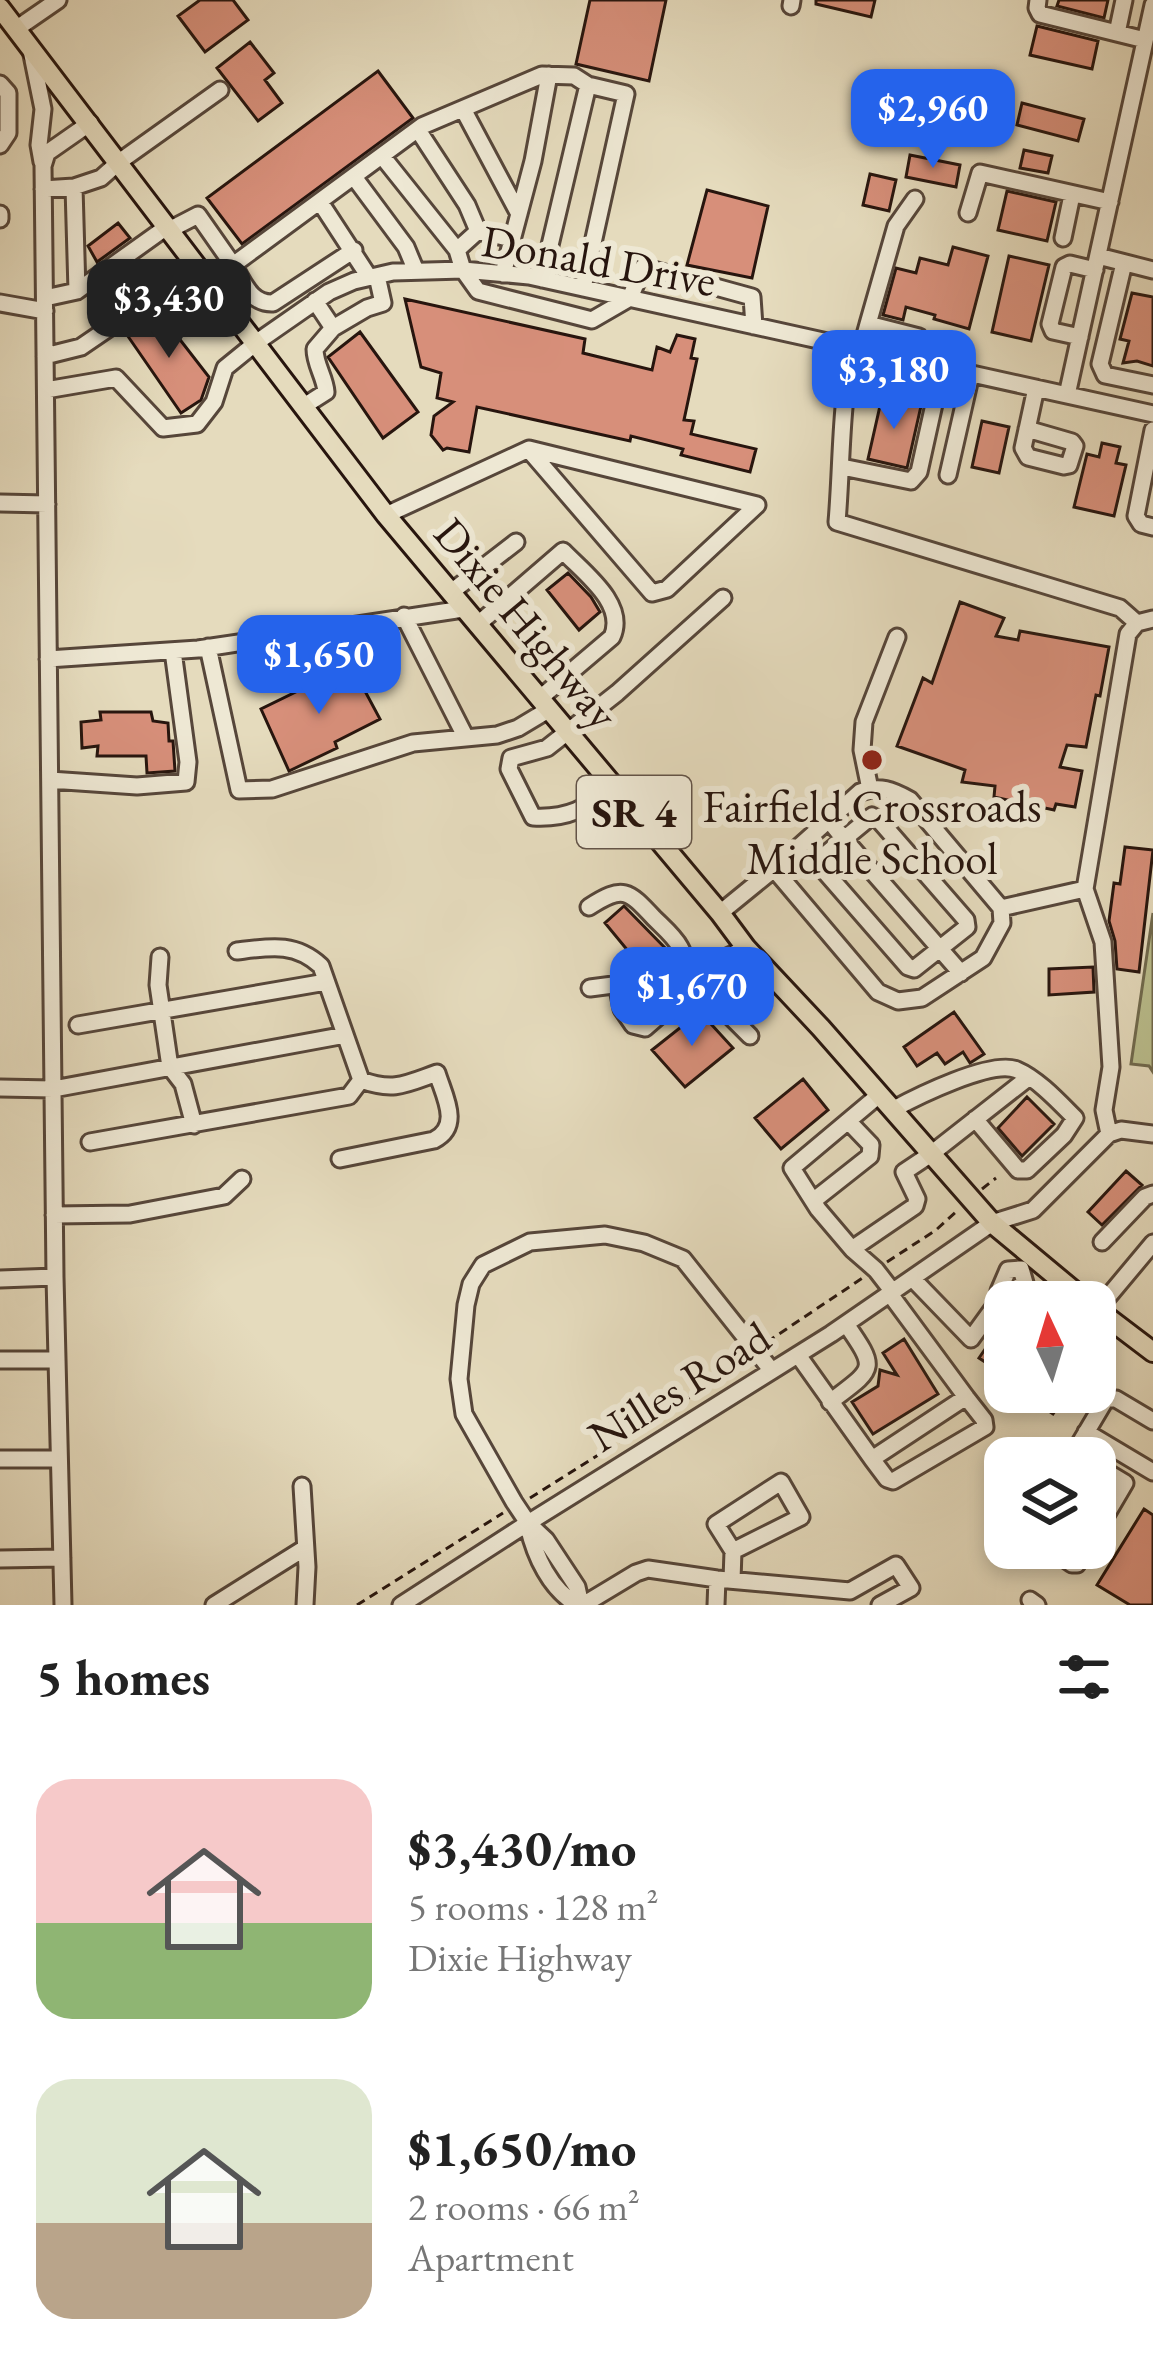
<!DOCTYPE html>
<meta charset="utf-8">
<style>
:root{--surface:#fff;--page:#f2f2f2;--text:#222;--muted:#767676;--accent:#2563eb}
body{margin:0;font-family:"EB Garamond",serif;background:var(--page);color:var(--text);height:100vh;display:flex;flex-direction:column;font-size:45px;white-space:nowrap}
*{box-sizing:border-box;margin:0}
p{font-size:39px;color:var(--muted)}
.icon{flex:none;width:66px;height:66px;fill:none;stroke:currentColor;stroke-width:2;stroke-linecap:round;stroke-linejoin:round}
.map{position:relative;height:1605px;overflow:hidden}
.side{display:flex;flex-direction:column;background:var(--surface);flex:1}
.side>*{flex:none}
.needle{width:78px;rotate:356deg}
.fabs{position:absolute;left:984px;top:1281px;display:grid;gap:24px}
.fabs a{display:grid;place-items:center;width:132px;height:132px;border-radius:24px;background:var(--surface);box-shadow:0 6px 18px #0003;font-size:60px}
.price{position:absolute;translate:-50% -102px;padding:0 27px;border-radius:24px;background:var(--accent);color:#fff;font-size:39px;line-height:78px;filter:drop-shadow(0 3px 6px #0008)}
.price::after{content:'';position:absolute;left:50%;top:72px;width:36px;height:27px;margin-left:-18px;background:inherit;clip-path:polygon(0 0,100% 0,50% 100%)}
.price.selected{background:#222;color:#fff}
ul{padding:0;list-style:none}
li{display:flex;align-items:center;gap:36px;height:300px;padding:0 36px}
li span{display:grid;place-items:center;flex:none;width:336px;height:240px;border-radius:36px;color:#555}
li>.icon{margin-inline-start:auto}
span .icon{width:144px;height:144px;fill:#fffc;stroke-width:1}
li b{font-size:51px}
h2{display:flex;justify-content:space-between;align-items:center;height:144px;padding:0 36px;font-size:51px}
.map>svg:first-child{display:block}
.green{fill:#babe8d;stroke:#706a4e;stroke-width:3}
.building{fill:#d78f7a;stroke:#27150e;stroke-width:3}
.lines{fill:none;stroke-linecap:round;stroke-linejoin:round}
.minor-casing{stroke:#56463a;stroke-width:21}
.major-casing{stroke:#27150e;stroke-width:24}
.path{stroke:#27150e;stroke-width:3;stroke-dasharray:9 6;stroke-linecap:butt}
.minor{stroke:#eee8d4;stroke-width:15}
.major{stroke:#e5dbbd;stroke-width:18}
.poi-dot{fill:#8f2418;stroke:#eee8d4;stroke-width:4.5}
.labels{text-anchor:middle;stroke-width:12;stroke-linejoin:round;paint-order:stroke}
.shield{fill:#eee8d4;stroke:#635449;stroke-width:3}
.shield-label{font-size:42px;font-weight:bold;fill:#27150e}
.street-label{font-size:45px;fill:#27150e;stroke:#eee8d4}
.poi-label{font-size:45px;fill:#27150e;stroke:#eee8d4}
</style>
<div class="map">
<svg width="1153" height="1605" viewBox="0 0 1153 1605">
<rect width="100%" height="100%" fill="#e5dbbd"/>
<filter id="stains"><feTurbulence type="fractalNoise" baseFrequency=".00167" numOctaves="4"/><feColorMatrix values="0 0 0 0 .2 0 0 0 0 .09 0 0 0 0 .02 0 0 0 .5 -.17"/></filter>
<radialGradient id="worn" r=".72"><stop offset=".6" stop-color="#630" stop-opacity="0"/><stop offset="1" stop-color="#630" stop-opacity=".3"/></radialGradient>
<path class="green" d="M1153,913V1072L1149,1066L1131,1064Z"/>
<path class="building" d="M200,0H233L248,20L205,52L178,16Z
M590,0H666L649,81L576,64Z
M816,0H875L871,17L816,4Z
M1059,0H1108L1104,18L1057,6Z
M1037,26L1098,41L1092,69L1030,55Z
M250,42L274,73L265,80L282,103L258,121L217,68Z
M378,71L413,118L242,244L207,198Z
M1022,103L1084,119L1078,141L1017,125Z
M1024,150L1052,156L1048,173L1020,168Z
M910,155L960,165L956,187L906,177Z
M870,174L896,180L889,211L863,205Z
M707,190L768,206L752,278L687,265Z
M1007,191L1056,202L1047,241L998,230Z
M118,223L130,238L97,262L88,246Z
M953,247L988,256L969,329L934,319L935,315L906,307L903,320L883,315L896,268L916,273L920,258L948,265Z
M1009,256L1049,265L1031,341L992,332Z
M145,263L158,280L127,301L115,285Z
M1132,293L1153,297V366L1137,361L1123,363L1129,341L1120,339Z
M405,299L585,339L583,353L652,370L657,347L670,352L677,335L695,339L691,358L697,359L684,420L694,421L691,434L756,449L750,472L681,455L683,449L631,436L630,441L477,407L469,452L447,448L443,450L431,435L434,416L453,402L437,398L441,373L421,367Z
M157,310L209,377L201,400L181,413L125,332Z
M360,332L418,412L383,438L328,357Z
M882,397L921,406L907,468L868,459Z
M982,421L1009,427L999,473L972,467Z
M1102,443L1120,447L1116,463L1126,465L1114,516L1074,507L1087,454L1099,457Z
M568,573L591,597L600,612L579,630L547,590Z
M960,602L1004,618L996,636L1018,640L1020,631L1109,647L1100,696L1096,695L1086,747L1067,745L1060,767L1082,771L1075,807L1056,804L1054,810L994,797L995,786L962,782L965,770L897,746L923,678L932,683Z
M351,665L380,719L335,742L337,748L289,771L261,709Z
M100,712H151L153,721L168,723L169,741H173L175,771L147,773L146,756H97L98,746L82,748L81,722L101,720Z
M1125,847L1153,850L1139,972L1117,969L1115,941L1109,921L1114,883L1120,884Z
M624,906L670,953L648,968L643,969L605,923Z
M1093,967L1094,992L1049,995V969Z
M700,1012L733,1048L685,1087L652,1050Z
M954,1012L984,1054L970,1063L963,1052L945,1064L937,1053L917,1066L904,1047Z
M803,1079L828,1110L781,1149L755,1118Z
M1027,1097L1054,1124L1022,1156L998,1128Z
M1126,1171L1142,1185L1102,1225L1088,1212Z
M1005,1320V1375L979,1358Z
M904,1339L938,1394L873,1434L852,1402L878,1386L880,1370L897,1375L883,1353Z
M1021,1392H1081L1070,1408L1061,1402L1053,1414Z
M1144,1509L1153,1515V1605H1130L1097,1585Z"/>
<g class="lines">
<defs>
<path id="minor" d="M1038,0L1037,8L1040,14L1145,40
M791,6L792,0
M16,29L58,0
M1117,33L1124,0
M31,50L43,109L39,145L42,162
M0,84L8,93V133L0,145
M463,109L519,214
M418,130L467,205L478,231L457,250
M382,156L457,250L463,270L478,291L592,320L630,298L643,267L752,297L754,326
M354,177L406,247L416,271
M74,187L77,291
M43,189L74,187L101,178L119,162L220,90
M320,202L369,277
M968,213L980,173L1110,202
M0,214V219
M171,229L198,215L233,265L422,126L542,75L574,76L588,85
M478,231L512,239
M1063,238L1072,195
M1098,256L1153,270
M1124,263L1100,364L1105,375L1153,385
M233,265C244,282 250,304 273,303L354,250
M503,274L533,161L549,75
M542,279L588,85L626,94L583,288
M45,298L77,291L168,226
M315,301L333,328L367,308L383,303L377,276
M0,303L45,311
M868,324L896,226L915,199
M1080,337L1053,331L1050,324L1064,267L1070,264L1095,270
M853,348C840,405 842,464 837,522L1120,608L1137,623
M861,349L868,324L919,337
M45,356L81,347L163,291L204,273
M46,390L116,378L163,428L197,424L214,402L225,368L257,342L329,292L354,281L393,272L463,270L529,276L1153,414
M1067,395L1153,5
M304,406L326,392C325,377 315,365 315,349L333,328
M1027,429L1072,442L1075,446L1069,465L1064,466L1028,457L1023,448L1036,388
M1153,430L1136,516L1141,524L1153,527
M529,450L652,593L667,589L757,505
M842,467L911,481L919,472L942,368
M948,475L971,374
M0,503L47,504
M386,515L529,449L757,505
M450,593L516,542
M404,616L465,736
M477,625L563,551C584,573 627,604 612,637L539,699
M208,647L239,790L272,789L413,743L497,735L518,728L548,710
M48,659L198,649L463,609
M50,780L137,786L186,782L188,762L173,651
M614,788C585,808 569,819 533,817L509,769L511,758L547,748L617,693L723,598
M870,789L862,750L864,722L897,637
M828,819L844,839L820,859V866L908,967L914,969L967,927L966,920L879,820L872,816L844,839L961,973
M1085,889L1128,634L1137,623L1153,619
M589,907C623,885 628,890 654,918C663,927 674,936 680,947C687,960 688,972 697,983L645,1028L633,1025L622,1009L617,984
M1001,908L1085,889L1103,942L1111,1067L1104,1110L1109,1134
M720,913L774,869L860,792C880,785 892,790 910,800L1001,908L1002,923L983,958L922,998L898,1001L878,992L774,869
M237,951C270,947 295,942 321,966L361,1080
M160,957L158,985L170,1067L183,1084L194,1125
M697,983L750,1036
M590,988L690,975L746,948
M78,1025L326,982
M0,1088L53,1089L345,1035
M892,1110C916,1097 992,1059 1017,1070C1038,1079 1059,1102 1075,1118L1064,1135L1027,1170H1018L975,1119
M90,1142L349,1096L361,1080C394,1092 406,1084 437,1073C444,1096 462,1126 434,1140L340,1159
M813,1201L870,1156L871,1145L848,1121
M54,1215L130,1214L224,1196L242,1179
M1102,1242L1145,1197L1153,1194
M852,1249L818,1209L792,1168L879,1095
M0,1279L55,1277
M913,1279L971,1339L1000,1299L1010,1298L1015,1289L1025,1283L1021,1269L1008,1270L999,1291L1000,1299
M893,1292L876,1270L852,1249L915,1206L917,1199L904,1172L931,1154L1028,1078
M1097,1310L1153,1243
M798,1355L872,1459L966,1397L890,1294
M0,1360H57
M830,1402C875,1368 878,1370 846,1324
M1086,1432L1153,1472
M1071,1458L1106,1399H1116L1153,1421
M0,1459H59
M872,1459L887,1479L893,1481L985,1427L984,1420L966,1397
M1095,1465L1125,1483L1095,1534
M302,1486L307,1567L305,1605
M528,1526C535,1556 550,1590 578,1605
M1049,1548L1072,1564H1077L1087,1548
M0,1559L62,1558
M732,1580L733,1551L716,1524L781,1482L801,1517L733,1551
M1030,1600L1037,1605
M63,1605L55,1277L43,166L47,153L90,123
M214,1605L305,1548
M401,1605L528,1523L831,1334L992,1223L1033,1210L1109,1134L1121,1130L1153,1134
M581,1605L577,1587L546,1540L528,1523L514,1502L464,1414L459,1379L466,1305L471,1284L483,1265L530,1242L605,1235L644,1243L683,1259L772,1371
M583,1605L636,1573L648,1569L717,1579L850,1591L896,1565L911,1588L880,1605
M716,1605L717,1579"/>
<path id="major" d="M0,8L386,515L720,913L746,948L821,1028L992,1223L1087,1302
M1095,1308L1153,1352"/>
</defs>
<use href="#minor" class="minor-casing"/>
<use href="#major" class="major-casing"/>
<path class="path" d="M982,1189L996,1178
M887,1262L936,1230L957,1211
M767,1342L864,1277
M530,1498L736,1368L740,1356L743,1355
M357,1605L503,1513"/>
<use href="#minor" class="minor"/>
<use href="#major" class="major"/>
</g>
<circle class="poi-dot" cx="872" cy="760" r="12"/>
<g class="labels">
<rect class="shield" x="577" y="776" width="114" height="72" rx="9"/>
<g class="shield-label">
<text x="634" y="827">SR 4</text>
</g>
<g class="street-label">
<text transform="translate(599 260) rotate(10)" y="16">Donald Drive</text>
<text transform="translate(527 623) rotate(50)" y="16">Dixie Highway</text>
<text transform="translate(679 1386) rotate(-32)" y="16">Nilles Road</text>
</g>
<g class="poi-label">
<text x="872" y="822">Fairfield Crossroads<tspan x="872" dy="52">Middle School</tspan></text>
</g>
</g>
<rect width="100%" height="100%" filter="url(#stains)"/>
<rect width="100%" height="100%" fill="url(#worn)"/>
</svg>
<div class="fabs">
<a><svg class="needle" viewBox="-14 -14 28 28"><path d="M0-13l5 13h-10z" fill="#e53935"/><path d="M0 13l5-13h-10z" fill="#767676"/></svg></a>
<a><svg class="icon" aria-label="layers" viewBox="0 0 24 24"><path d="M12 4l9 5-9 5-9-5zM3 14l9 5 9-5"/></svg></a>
</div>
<b class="price" style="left:933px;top:171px">$2,960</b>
<b class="price selected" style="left:169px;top:361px">$3,430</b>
<b class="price" style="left:894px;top:432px">$3,180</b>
<b class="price" style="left:319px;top:717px">$1,650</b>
<b class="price" style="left:692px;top:1049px">$1,670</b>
</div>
<section class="side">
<h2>5 homes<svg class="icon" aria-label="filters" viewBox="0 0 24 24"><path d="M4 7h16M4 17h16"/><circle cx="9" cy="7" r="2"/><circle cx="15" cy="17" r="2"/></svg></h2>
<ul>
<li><span style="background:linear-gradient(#f6c9c9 60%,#8fb573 0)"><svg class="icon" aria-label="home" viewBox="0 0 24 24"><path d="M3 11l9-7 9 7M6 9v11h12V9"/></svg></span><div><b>$3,430/mo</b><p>5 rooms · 128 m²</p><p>Dixie Highway</p></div></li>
<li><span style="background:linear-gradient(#dfe7d0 60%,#b9a48a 0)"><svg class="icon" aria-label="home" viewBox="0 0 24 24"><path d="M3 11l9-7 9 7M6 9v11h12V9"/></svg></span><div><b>$1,650/mo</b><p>2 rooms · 66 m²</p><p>Apartment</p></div></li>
</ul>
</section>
